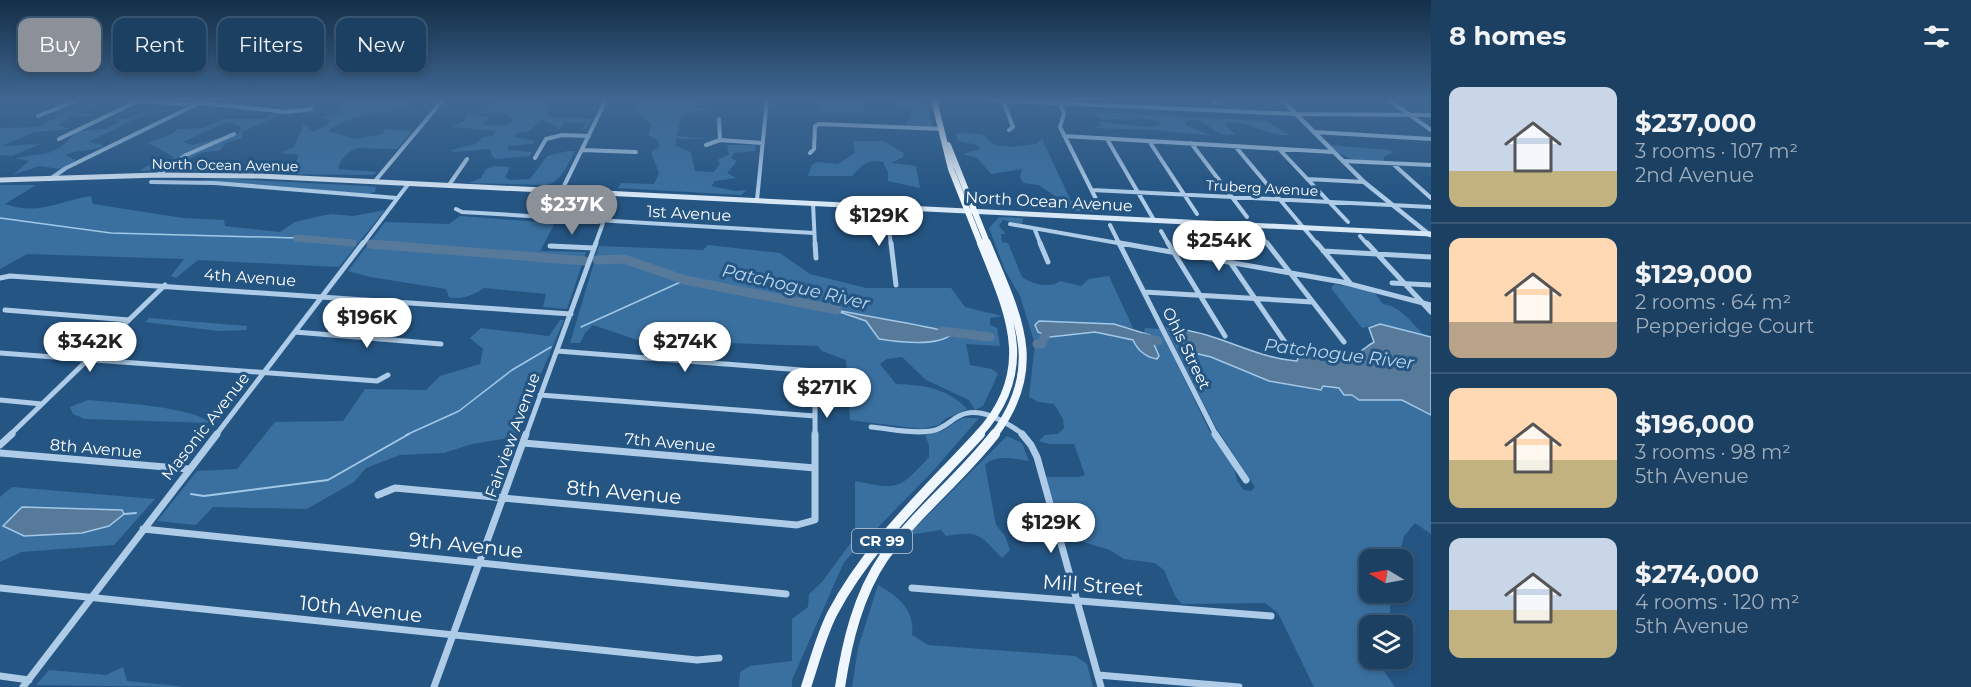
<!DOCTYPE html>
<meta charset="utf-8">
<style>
:root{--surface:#1c4062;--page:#294b6b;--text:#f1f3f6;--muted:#a0afbe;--line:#3a5977;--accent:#8c9099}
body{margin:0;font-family:Montserrat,sans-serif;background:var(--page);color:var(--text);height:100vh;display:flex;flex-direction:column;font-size:22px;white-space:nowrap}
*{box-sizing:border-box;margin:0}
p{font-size:20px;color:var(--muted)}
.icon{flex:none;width:33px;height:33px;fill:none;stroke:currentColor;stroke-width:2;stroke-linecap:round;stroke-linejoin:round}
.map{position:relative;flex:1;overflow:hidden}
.panel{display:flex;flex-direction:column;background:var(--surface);width:540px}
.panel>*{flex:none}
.top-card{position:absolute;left:18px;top:18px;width:570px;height:54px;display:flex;gap:12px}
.needle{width:39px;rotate:280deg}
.controls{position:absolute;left:1359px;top:549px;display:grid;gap:12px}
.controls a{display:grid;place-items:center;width:54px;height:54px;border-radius:12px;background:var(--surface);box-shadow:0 3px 9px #0003,0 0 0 2px var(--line);font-size:30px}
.price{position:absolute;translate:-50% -51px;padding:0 14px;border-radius:21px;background:#fff;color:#222;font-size:20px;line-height:39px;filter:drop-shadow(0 2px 3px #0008)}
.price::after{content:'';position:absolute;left:50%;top:36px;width:18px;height:14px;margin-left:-9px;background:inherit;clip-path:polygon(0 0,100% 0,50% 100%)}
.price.current{background:var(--accent);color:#fff}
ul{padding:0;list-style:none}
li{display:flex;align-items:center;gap:18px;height:150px;padding:0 18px}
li+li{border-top:2px solid var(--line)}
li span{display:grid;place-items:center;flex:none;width:168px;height:120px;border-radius:12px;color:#555}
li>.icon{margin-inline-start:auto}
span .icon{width:72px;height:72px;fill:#fffc;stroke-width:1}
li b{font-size:26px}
h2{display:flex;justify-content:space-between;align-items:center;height:72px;padding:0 18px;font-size:26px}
.chip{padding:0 21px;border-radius:12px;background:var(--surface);box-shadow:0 3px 9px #0003,0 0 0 2px var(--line);font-size:21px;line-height:54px}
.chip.current{background:var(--accent);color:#fff}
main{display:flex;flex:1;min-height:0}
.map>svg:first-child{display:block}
.green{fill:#3a70a0;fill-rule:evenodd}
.water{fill:#587a9a;stroke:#a2c8e8;stroke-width:1.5}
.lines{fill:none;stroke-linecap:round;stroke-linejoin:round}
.stream-far1{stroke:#a2c8e8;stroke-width:1.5}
.stream{stroke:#a2c8e8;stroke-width:2}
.river-far1{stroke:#587a9a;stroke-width:7}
.river{stroke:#587a9a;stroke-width:9}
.minor-far2{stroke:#aecce7;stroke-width:4}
.minor-far1{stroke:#aecce7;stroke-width:5}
.minor{stroke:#aecce7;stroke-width:7}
.tertiary{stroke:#aecce7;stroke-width:4.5}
.secondary{stroke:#d8e7f6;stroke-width:5}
.primary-far2{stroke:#f0f6fd;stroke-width:6}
.primary-far1{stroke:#f0f6fd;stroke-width:8}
.primary{stroke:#f0f6fd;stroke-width:10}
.labels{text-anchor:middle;stroke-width:6;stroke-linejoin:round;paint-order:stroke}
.far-street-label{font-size:14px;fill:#fff;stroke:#255583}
.shield{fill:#255583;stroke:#beccda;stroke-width:1.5}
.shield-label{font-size:15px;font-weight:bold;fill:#fff}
.street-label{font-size:16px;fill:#fff;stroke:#255583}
.water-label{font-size:18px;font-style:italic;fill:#b9d6ef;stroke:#255583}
.near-street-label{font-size:20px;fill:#fff;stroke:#255583}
</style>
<main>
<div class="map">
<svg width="1431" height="687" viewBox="0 0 1431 687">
<rect width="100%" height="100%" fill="#255583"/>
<path class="green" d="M344,100H407L411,110C393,108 340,118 329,131L356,139L382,134L386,129L412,131L397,149L357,148C349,150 339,161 338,169L377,172L373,175L290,174L299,155L281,153L294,147L304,124L314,132L327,125L330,120L321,116H333L341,112L339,106Z
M492,100H551L545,104L548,113L546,116L593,119L586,129L582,130L585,123L565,122L558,131L556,126L542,120L529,131L517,133L515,137L534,141L533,144L508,146L507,150L533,152L529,156L496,159L492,156L490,149L454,152L451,150L475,144L483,137L493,136L496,131L452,127L464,121L468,114L488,117L487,121L481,125L500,126L512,122V119L508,114L482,113L487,110L486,107L492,105Z
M643,100H700L695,101L696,107L717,110L690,111L681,118L677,136L710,139H676V146L691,152L695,171L714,172L720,163L717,160L729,154L727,145H755V151L734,153L731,158L737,161L727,173L736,178L715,181L711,186L735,191L747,190L741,195L618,188L621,183L654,184L659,173L651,152L660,146L657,140L648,135L652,124L636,111L637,102Z
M817,100H869L863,104L865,113L819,112Z
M875,100L924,102L921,104L928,107L933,127L905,125L912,115C903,103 889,100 875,100Z
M104,101L81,113L97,116L72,117L58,125L70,129L34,132L2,146L40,144L12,156L0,155V128L37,127L55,118V115C72,112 86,102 104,101Z
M162,106L88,142L103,145C95,152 77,149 65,155L76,160L60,169L39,166L13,175L29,161L15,158L48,153L61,147L78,131L106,129L121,121L115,118L127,119Z
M1082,111L1266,121L1289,135C1268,136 1250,122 1229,122L1225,125L1236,135C1232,134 1225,135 1221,134C1206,128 1208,117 1185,121L1187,126L1213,136L1156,130L1092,128L1102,126L1098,122C1110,122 1155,130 1161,125L1158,121C1137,116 1122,120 1100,119L1095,114Z
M275,112L283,114L242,132V138L226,143L219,151L203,152L185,161L201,164L204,166L195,171L169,170L185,157L239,133L241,126L226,122L183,142L192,145L223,137L188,153L161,170L140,171C150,161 163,164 174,157L148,143L172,134L177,129L203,128L223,119H264Z
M956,133L982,134L994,145L1010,147L1036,144L1042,139L1071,201L1121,204L1126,213L1045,210L1043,206L1065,203L1039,185L1023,183L1020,177L1022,169L991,174L977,158L963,154L980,149L977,145L958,141Z
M853,141H883L904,153L903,157L891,163L916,166L920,188L888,181V172L883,162C867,159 862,165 852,176H808L812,165L817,162L838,164L855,153Z
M1330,145L1389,150L1394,152L1384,157V162C1360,160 1348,163 1330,145Z
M568,151H575C567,165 563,180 547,185L468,183L481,178L486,169L494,166L510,167L505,177L510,180L530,179L547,156Z
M232,179L367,186L376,187L375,192L368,194L197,180Z
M0,185H36L5,204C39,216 58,201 91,196L93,204L183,218L224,220L225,226L280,232L295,222L316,217L331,214L353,216L385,210L339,267L198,260L176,278L171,276L184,259L27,254L0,269Z
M460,216L555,223L540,251L586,252L567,309L543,307L546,294L484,288C474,295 462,300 449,297L446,289L370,277L348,271L385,222L449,224Z
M999,217L1023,218L1022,224L1003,220L999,226L1006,234H1001L1002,242L1008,243L1022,277C1031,284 1051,289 1060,281L1081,286L1089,279L1109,276L1133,328L1039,321L1035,325L1050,337L1094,332L1133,340C1138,351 1145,357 1156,359L1150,335L1144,333L1145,328L1160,329L1209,430L1234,467L1237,481L1244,490L1251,491L1255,487L1215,426L1165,327L1177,329L1178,341L1186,351L1211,357L1269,381L1320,390L1323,386L1431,395V534L1415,523L1404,536L1398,559L1370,560V592L1391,593L1389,625L1370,626V658L1379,659L1382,668L1395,687H1314L1278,613L1265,603L1182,604L1175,596L1164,570L1155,563L1124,559L1110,550L1063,536L1046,477H1079L1085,475L1074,444H1049L1039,441L1045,435L1058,434L1064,428L1063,419L1054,404L1038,402L1029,397L1035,344L1020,296L1005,270L989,228Z
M708,245L780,253L810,274L866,288H951L965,307L1002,316L990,318V325L997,328L1000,346L966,344L970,365L992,369L998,374L983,406L975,410L969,400L926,380L902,357L887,359L880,364L896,384C923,385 948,388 967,409L945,419L939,425L921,429L850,420L846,360L822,351L818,346L637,340L593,325L585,333L580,343H570L599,246L703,250ZM837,310L953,333C934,347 902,342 879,339L866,321Z
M1335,284L1374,292L1383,304C1399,305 1413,324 1424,335L1380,324L1362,328L1331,288Z
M149,318L247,326L246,330L218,331L145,322Z
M560,320H564L514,437L472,444L444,453L400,455L366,468L354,482L307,509L213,507L196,525L157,521L197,471L237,469L275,422L343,421L365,389L426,390L440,376L480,364L483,349L470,338L481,328L549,336Z
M88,400C117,403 190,406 211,423L85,419L73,414L70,407Z
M963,418H979L932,472L844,562L792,680V687H739L740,672L750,666L792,661V619L808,607L809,594L822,582L855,537V481C898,490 899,490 929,457V445L925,435L942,431Z
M1007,436L1022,443L1029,461C1014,459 996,454 985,465L996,525L1005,536L1010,550L1002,558C980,535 980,530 946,536L941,530L908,535Z
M12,487L155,499L114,545L22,552L0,562V497ZM22,507L122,510L4,525Z
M878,585C899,597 915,610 912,635L928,645L1075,656L1087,664L1093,687H852L858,648Z
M123,667L127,681L187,687L36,685L49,670L106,675Z"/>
<path class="water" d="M828,308C870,318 912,322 953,333C940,347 898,342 879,339L866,321Z
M1039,321L1114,324L1150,335L1159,356L1157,359C1145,357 1138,351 1133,340L1095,332L1050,337L1038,332L1035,325Z
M1380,324L1431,337V415L1402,400H1359L1352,395H1344L1339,388L1323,386L1321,390L1269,381L1211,357L1186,351L1178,341L1177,329C1219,333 1254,358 1297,361L1299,355C1318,349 1334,362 1353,355C1360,353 1367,346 1374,342L1369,328Z
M22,507L122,510L124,514L109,526L82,533L24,536L3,526Z"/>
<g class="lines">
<path class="stream-far1" d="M0,218L111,233L297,238
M581,327L685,280
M406,435L459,411L512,370L551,347"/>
<path class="stream" d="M191,494L204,496L328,480L409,434
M124,514L136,513"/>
<path class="river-far1" d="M297,238L353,243
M371,244L381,245"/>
<path class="river" d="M371,244L585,261
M597,260L624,259L685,280L837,310
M942,331L990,337
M1143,338L1158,341
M1037,344H1042L1047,331H1052"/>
<path class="minor-far2" d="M130,100L194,105
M987,100L1296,114L1431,115
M1059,100L1064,114L1060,127L1097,201
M1213,100L1216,103
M1389,100L1431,130
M1003,101L1013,127L1009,130
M202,103L287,112L311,109
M38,116L78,100
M719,119L720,140
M1314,132L1431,139
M1064,136L1333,152
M59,139L138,101
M1107,139L1154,220
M1149,141L1197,214
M1191,143L1247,217
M706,145L720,140L762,143
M1235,146L1318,245
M1279,149L1348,222
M582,150L636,152
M810,153L814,149L815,126L819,124L942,129
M535,158L546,139L562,135L589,136
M1343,161L1431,165
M1392,163L1431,198
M158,175L186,155L234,134
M50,179L66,168L205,100
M1307,179L1364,182
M375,181L443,100
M151,182L215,183L397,198
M449,185L467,159
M562,190L606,100
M1092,190L1431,207
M757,200L767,100
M813,203L815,245
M886,206L891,245
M456,209L462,212L814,233
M1010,224L1129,245
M1110,225L1120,245
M1207,229L1218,245
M1035,230L1041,245
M1161,231L1169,245
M1360,236L1368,245
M1262,237L1268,245
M362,245L409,183
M595,245L614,193"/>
<path class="minor-far1" d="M815,243L816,258
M891,243L896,285
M1040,243L1048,262
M1119,243L1216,435
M1120,243L1342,282L1431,305
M1168,243L1225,336
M1217,243L1293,354
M1267,243L1344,342
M1317,243L1351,284
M1367,243L1431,312
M550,246L594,248
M1323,251L1431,257
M0,278L10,276L571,314
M1392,283L1431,285
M1144,292L1312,302
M5,310L129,320
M295,332L441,344
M557,351L815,371V435
M0,353L377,381L388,375
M540,395L815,416
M0,400L42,404
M871,427C891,429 912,434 931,431C944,429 949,421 959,416C979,405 1008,423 1024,435
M10,435L165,285
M216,435L363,243
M526,435L596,243"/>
<path class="minor" d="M1022,434L1031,445L1037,457L1101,687
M1215,434L1246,480
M523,443L815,468
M0,445L12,434
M0,453L189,469
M378,495L395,488L797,525L815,520V434
M143,529L786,594
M0,588L697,660L719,658
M912,588L1271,616
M1098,675L1239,687
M0,676L29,680
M23,687L217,434
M434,687L526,434"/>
<path class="tertiary" d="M1282,100L1364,182L1430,235"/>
<path class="secondary" d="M0,180L158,175L259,176L1431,234"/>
<path class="primary-far2" d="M934,100L951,169L981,245
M948,145L988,245"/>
<path class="primary-far1" d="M987,243C1016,314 1047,365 994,435
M978,435C1038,370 1009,313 981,243"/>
<path class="primary" d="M806,687C814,663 821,636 832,614C868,545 928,491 980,434
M840,687C847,642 858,595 884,557C917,512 961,478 995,434"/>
</g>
<linearGradient id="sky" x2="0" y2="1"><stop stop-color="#142f48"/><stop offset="0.51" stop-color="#406893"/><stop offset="1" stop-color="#406893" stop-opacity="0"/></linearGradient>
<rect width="1431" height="196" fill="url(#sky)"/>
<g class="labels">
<g class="far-street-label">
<text transform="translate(225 165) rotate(1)" y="5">North Ocean Avenue</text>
<text transform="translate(1262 188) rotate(3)" y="5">Truberg Avenue</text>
</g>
<rect class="shield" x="852" y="529" width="60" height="24" rx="4.5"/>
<g class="shield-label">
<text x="882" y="546">CR 99</text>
</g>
<g class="street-label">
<text transform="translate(1049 201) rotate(3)" y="6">North Ocean Avenue</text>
<text transform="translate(689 213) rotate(3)" y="6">1st Avenue</text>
<text transform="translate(250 277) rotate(4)" y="6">4th Avenue</text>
<text transform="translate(1187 348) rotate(64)" y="6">Ohls Street</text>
<text transform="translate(205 426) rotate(-52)" y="6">Masonic Avenue</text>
<text transform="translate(512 435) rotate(-70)" y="6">Fairview Avenue</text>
<text transform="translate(670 442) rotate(5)" y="6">7th Avenue</text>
<text transform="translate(96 448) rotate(5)" y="6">8th Avenue</text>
</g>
<g class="water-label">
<text transform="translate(796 287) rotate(13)" y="6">Patchogue River</text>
<text transform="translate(1339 354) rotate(7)" y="6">Patchogue River</text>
</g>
<g class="near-street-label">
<text transform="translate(624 492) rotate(5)" y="7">8th Avenue</text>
<text transform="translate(466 545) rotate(6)" y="7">9th Avenue</text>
<text transform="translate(1093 585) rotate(4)" y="7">Mill Street</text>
<text transform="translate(361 609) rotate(6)" y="7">10th Avenue</text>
</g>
</g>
</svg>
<div class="controls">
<a><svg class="needle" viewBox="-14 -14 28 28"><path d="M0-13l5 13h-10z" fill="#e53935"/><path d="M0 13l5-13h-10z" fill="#a0afbe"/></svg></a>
<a><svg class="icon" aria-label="layers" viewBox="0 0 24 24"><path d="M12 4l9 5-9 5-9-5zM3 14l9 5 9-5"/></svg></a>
</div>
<b class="price current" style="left:572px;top:236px">$237K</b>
<b class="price" style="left:879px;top:247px">$129K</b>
<b class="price" style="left:1219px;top:272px">$254K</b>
<b class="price" style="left:367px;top:349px">$196K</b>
<b class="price" style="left:90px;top:373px">$342K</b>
<b class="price" style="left:685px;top:373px">$274K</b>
<b class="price" style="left:827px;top:419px">$271K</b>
<b class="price" style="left:1051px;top:554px">$129K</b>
<div class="top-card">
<a class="chip current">Buy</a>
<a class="chip">Rent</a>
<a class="chip">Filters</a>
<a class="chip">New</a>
</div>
</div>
<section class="panel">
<h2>8 homes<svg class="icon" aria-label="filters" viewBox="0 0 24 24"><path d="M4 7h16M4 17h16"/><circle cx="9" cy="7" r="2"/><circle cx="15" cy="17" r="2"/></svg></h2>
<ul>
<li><span style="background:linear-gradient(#c9d6e8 70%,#c2b280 0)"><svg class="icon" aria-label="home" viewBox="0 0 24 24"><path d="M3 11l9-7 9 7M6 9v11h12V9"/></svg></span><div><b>$237,000</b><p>3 rooms · 107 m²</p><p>2nd Avenue</p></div></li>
<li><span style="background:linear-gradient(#ffd9b3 70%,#b9a48a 0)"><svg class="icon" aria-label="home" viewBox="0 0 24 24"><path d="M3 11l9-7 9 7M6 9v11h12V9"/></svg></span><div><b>$129,000</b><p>2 rooms · 64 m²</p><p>Pepperidge Court</p></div></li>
<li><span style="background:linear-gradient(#ffd9b3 60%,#c2b280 0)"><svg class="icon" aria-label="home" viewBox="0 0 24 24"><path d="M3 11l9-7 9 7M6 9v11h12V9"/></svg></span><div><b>$196,000</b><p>3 rooms · 98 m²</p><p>5th Avenue</p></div></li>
<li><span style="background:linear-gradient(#c9d6e8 60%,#c2b280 0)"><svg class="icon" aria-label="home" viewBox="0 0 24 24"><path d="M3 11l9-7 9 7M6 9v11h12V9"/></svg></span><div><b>$274,000</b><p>4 rooms · 120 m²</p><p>5th Avenue</p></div></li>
</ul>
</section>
</main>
